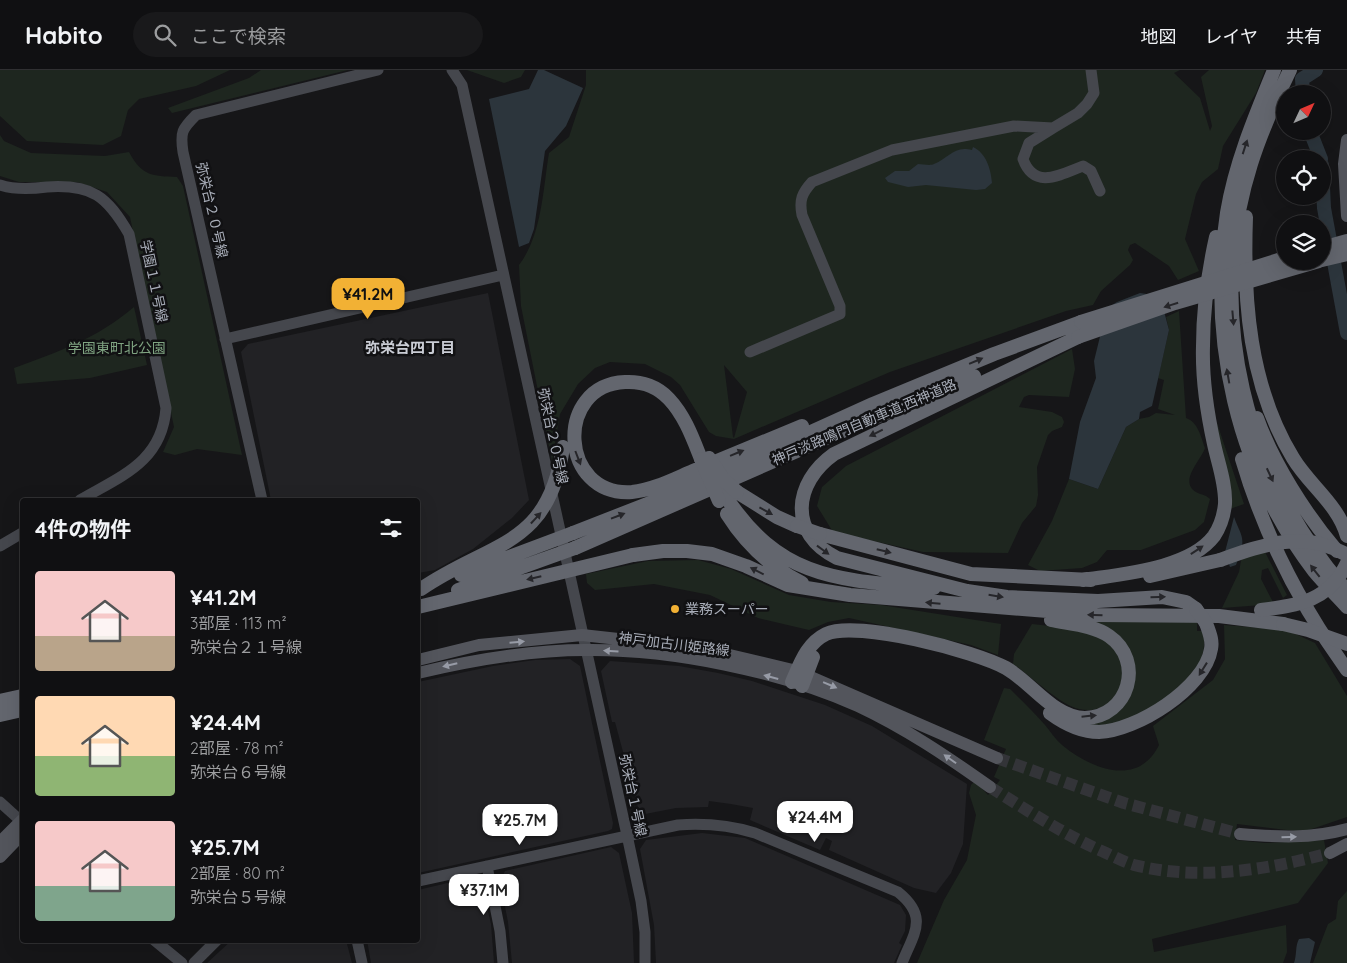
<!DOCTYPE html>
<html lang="ja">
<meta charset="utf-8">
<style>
:root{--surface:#101012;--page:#19191b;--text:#f1f3f6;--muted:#9c9d9f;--line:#303032;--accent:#f2b134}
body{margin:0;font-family:Quicksand,"Noto Sans JP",sans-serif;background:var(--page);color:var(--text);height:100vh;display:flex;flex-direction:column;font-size:19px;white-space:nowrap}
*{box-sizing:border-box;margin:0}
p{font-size:16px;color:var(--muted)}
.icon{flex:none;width:28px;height:28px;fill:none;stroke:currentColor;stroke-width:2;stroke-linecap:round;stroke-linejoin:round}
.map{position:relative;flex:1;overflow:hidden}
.drawer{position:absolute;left:20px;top:428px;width:400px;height:445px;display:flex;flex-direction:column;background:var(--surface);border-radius:5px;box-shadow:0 5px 20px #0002,0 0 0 1px var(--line)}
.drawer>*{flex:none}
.needle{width:32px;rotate:46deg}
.fabs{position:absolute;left:1276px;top:15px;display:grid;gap:10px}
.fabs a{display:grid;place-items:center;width:55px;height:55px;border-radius:50%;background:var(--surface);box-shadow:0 5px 20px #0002,0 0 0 1px var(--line);font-size:25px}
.price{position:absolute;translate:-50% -42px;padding:0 11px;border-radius:10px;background:#fff;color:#222;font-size:16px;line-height:32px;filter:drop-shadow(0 1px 2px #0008)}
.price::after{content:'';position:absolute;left:50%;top:30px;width:15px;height:11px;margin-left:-8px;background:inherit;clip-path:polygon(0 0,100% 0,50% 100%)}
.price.active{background:var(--accent);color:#111}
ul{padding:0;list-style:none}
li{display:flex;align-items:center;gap:15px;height:125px;padding:0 15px}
li span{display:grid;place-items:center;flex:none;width:140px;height:100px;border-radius:5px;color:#555}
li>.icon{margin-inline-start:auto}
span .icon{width:60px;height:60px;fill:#fffc;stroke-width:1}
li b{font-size:21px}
h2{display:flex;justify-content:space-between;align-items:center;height:60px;padding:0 15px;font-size:21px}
header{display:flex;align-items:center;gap:30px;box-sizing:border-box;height:70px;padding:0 25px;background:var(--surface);border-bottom:1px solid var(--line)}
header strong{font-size:24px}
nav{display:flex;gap:28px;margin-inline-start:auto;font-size:18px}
.search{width:350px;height:45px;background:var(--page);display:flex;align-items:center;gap:12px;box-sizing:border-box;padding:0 18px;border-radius:28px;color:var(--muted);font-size:19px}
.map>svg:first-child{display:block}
.built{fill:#222225}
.green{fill:#1e261f;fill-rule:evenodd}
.water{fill:#2c353c}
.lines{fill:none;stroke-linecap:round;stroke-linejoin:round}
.river{stroke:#2c353c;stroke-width:14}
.primary-tunnel{stroke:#333438;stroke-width:12;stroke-dasharray:12 6;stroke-linecap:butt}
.secondary{stroke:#45474d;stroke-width:11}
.primary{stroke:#53555c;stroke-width:12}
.highway{stroke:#63666e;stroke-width:14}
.highway-bridge{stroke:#63666e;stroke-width:14}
.oneway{fill:#26262a}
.oneway2{fill:#979ba6}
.poi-dot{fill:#f2b134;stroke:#111113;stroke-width:2}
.labels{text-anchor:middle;stroke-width:5;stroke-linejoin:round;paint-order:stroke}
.street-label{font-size:14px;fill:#a8adb8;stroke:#111113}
.park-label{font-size:14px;fill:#7fa381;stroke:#111113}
.poi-label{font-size:14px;fill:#a8adb8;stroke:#111113;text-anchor:start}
.neighbourhood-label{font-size:15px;font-weight:bold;fill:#c9ccd4;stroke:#111113}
</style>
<header>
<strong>Habito</strong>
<div class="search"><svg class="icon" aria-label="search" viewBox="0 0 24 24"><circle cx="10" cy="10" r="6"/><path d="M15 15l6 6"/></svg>ここで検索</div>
<nav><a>地図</a><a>レイヤ</a><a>共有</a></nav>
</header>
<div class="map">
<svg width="1347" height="893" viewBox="0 0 1347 893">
<rect width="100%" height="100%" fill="#161618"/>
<path class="built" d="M488,223L529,430L512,448L473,479L435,500L418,503V430H271L241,282L248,274Z
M570,589L580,596L613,753L612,759L608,761L418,803V612L493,596L535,590Z
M610,591L679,596L718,603L752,611L825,635L872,656L967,714L963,774L951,803L936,823L914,818L829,780L832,771L826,768L820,780L750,750L753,738L731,734L709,731L708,737L676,738L640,745L615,652H612L601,601Z
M702,763L745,768L900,835L906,845L905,861L899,873L902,875L894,893H656L654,855L640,779L646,770Z
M611,777L619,783L632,843L634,893H512L508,852L500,811L505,801Z
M473,807L481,812L491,854L494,893H371L367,870H418V820Z
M232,870H346L352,893H207Z"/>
<path class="green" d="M0,0H230L196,16L139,29L128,40L121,66L103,75L27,71L0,46Z
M261,0H348L172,43L168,38L249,8Z
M467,0H525L521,7L504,13Z
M586,0H1180L1174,3L1200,28L1210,61L1212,56L1201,7L1209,0H1265L1256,23L1223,76L1218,99L1202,112L1196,124L1185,169L1199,201L1178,210L1169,196L1135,173L1130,175L1128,180L1133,190L1130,195L1101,221L1093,235L1066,241L890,302L734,369L716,366L709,362L680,315L671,307L645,294L610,292L595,298L578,314L560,344L552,391L521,236L519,195C542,165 543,119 549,83L569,67L586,15ZM724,295L747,322L734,368L733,367Z
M0,65L4,71L31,83L105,86L129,82C142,106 152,106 177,107L183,116L242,385L197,379L175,385L163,382L174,357L130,147L107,122L77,112H19L0,106Z
M134,237L147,295L90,308L17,314L14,298C58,282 98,268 134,237Z
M1179,241L1186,348C1198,352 1201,367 1205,378C1202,389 1178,411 1196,422C1201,425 1205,424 1210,429L1204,452L1195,460L1141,480H1107L1097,492L1082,498L1040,501L1028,495L1052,451L1069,409L1098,419L1126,357L1139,349L1149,347L1156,343L1175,345L1158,339L1164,310L1158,308L1169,260L1166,247Z
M1072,279L1075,299L1069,327L1029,325L1024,327L1019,337L1052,342L1062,347L1064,352L1062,357L1052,361L1048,365L1037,397L1038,425L1036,436L1022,453L1008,483L923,482L833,462L817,436L822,417L846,396Z
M1217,353L1244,434L1230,439L1213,354Z
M1263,478L1287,525L1283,528L1268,498L1262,500L1261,509L1274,534L1222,538L1239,502L1242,485Z
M698,490L731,499L789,525L831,532L881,535L1001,554L998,585L971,575L849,548L828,552L809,560L758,548L710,525L654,514L595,520L587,513L586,504L648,491Z
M1080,551L1197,552V561H1204C1205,572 1204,584 1199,595C1187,621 1128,656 1100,657C1093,658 1084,654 1077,653C1089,648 1114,643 1124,635C1130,630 1132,622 1133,615C1142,578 1112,557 1080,551Z
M1032,554C1055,557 1086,557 1106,571C1138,594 1120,648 1079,639C1060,635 1031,606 1013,594L1014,584Z
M1224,555L1287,560L1315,573L1347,626V747L1303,762L1237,754L1235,770L1265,773L1324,770L1328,793L1298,833L1152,869L1154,882L1286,855L1287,882L1283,893H917L944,830L967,790L976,745L969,723L971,715L975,711L988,725L1000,710L994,707L1006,679L984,670L1004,618L1010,619C1022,631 1034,642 1045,655C1050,661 1055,669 1062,675C1091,699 1138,718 1159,675L1153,656L1213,610L1225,589Z
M1347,821V893H1313L1328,854L1336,849L1338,831Z"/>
<path class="water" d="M538,0H544L583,18L566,56L545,81L534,159L529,173L519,177L489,29L529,19Z
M973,77C986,83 991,99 992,113L985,119L976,120L926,115L908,117L888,112L885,108L895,101H909L918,94C923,94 930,96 934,94C949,88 954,75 972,80Z
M1140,223L1160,226L1169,260L1152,336L1140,342L1139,349L1126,357L1098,419L1069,409L1080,352L1096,308L1094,291L1107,238L1117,232Z
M1234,447C1242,469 1247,466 1236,495L1230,497L1225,482Z
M1309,868L1315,872L1310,893H1294C1297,885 1295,876 1299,869Z"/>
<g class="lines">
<path class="river" d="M1303,24L1302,9L1316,0
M1310,61L1321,89
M1322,95L1324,138L1347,263"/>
<path class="primary-tunnel" d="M997,688L1124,733L1240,764
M990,717C1028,741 1065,765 1106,783C1115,787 1124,792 1134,795C1199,811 1266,800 1330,783"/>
<path class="secondary" d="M452,0L462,15L627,765L641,831L645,862V893
M1053,58L1029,73L1023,89C1034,120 1060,105 1083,96L1091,101L1100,121
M0,115C15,120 31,119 47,117C92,114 107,126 129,164L166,338C162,392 121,406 80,430
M225,269L503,205
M750,282L840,244V236L802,145C799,130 802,123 812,112L892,80L1014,56L1053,58L1078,43L1087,34L1094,23L1091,0
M262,430L183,82C180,62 182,59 196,45L378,0
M0,476L22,463
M0,732L22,752
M487,796L500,861L503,893
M418,811L678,755C705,753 729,755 755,763L898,822C929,847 914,863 902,893
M154,870L182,893
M357,870L362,893
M194,893L217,870"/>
<path class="primary" d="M1347,70L1344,94L1347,146
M418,590L479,575L582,565L700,578L797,601L997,688
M418,603C473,590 529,580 586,580C672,579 779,601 858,636C905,658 948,687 990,717
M1240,764C1277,767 1311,769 1347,759
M0,772L22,750
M1330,783L1347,774
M0,787L22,764"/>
<path class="highway" d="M1274,0C1255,46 1235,94 1227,143C1208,269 1236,399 1314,501C1324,513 1336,525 1347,537
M1290,0C1275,31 1261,62 1251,94C1204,243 1245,406 1347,521
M1246,147C1243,229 1249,316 1293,388C1309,415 1338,434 1347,466
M1322,178L1347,171
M1322,190L1347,184
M1078,267L834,384C793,413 788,464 837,488L967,521L1007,527L1098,531L1162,527L1186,532L1196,539
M1257,348C1273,393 1306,445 1337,481
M701,389C693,369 685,346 669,329C658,317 642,311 625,312C554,315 559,427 632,422C653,420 674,409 693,401C729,386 765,371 802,356
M1242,389C1264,464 1301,536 1347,600
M737,422L777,447L797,456
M726,427C782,512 842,510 934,518
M727,444C746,474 770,497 802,513
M573,463L678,422L873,334L994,284L1081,252
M820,464L971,504L1091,510
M575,478L854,356L974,306
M633,485L663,481H687L712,484L746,496L788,515L850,525L1097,545L1219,546L1283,554
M1150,506L1220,490
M1083,510C1122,504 1189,499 1214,466C1220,457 1224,444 1225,434C1226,414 1218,393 1214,374C1207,342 1202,309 1203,276C1203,240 1208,203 1216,167
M792,612C800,594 807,573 826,564C857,550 975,581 1006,598C1031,612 1054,648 1085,648C1129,647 1145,591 1109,566C1093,555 1070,554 1051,550
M802,616L813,587
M0,631L22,626
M1050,643C1065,654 1081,662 1099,662C1136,661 1205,618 1211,579C1213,570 1209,562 1206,553
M0,645L22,640"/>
<path class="highway-bridge" d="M1081,252L1285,188
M1078,267L1175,233L1319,191
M709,388L724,410L737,422
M701,389L719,431
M797,456L820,464
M1220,490C1262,475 1305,459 1347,485
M461,505L573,463
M421,519C491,471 549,478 563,377
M458,520L575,478
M418,537L633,485
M1196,539L1206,553
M1261,540C1299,535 1329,531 1347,493
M1283,554L1308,560L1347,574"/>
</g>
<defs><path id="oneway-solid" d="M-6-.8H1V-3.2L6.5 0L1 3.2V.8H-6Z" transform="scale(1.25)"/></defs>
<g class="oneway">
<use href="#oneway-solid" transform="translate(1245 77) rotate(-72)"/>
<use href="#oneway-solid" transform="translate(1171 235) rotate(162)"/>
<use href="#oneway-solid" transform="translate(1233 248) rotate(85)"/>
<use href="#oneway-solid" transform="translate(976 291) rotate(-23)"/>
<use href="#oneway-solid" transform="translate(1228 306) rotate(-100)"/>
<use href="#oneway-solid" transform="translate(876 363) rotate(154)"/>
<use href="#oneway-solid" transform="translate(737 383) rotate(-22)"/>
<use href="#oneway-solid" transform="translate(578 388) rotate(69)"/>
<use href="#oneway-solid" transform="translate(1270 405) rotate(65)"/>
<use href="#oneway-solid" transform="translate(766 441) rotate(29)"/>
<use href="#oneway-solid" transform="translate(618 446) rotate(-21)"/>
<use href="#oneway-solid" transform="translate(536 448) rotate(-47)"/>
<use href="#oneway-solid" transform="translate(823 480) rotate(36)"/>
<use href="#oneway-solid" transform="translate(1197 480) rotate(-34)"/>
<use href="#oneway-solid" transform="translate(884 481) rotate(14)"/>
<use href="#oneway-solid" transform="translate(757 501) rotate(-153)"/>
<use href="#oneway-solid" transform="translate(1315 501) rotate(-128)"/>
<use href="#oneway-solid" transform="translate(534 508) rotate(167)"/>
<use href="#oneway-solid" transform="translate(996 526) rotate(9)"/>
<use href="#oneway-solid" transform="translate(1158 527) rotate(-1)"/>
<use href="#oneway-solid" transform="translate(933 533) rotate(-175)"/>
<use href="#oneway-solid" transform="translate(1095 545) rotate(-178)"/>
<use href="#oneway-solid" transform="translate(1203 599) rotate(122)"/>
<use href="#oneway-solid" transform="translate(1089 646) rotate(-6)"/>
</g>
<g class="oneway2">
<use href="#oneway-solid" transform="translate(517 572) rotate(-5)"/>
<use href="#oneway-solid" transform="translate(611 581) rotate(-176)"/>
<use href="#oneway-solid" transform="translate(450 595) rotate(167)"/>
<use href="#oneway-solid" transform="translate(771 607) rotate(-165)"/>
<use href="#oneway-solid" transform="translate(830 615) rotate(23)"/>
<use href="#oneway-solid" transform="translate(950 689) rotate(-145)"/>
<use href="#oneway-solid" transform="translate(1289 767) rotate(-2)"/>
</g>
<circle class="poi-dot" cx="675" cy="539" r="5"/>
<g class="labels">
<g class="street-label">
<text transform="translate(212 140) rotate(77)" y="5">弥栄台２０号線</text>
<text transform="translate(154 211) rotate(78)" y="5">学園１１号線</text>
<text transform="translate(864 352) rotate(-23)" y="5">神戸淡路鳴門自動車道;西神道路</text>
<text transform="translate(553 366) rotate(78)" y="5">弥栄台２０号線</text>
<text transform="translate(674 574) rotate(7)" y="5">神戸加古川姫路線</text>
<text transform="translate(633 725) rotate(78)" y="5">弥栄台１号線</text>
</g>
<g class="park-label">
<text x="117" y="283">学園東町北公園</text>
</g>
<g class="poi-label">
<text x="685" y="544">業務スーパー</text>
</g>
<g class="neighbourhood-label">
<text x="410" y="283">弥栄台四丁目</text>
</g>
</g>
</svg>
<div class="fabs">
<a><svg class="needle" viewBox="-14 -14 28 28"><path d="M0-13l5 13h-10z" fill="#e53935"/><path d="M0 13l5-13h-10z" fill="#9c9d9f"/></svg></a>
<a><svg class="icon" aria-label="locate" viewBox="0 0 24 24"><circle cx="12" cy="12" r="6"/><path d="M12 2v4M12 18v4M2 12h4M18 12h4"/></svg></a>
<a><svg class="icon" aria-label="layers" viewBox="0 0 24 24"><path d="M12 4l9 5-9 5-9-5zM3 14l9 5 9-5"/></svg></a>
</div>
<b class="price active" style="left:368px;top:250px">¥41.2M</b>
<b class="price" style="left:815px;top:773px">¥24.4M</b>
<b class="price" style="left:520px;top:776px">¥25.7M</b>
<b class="price" style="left:484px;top:846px">¥37.1M</b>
<section class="drawer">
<h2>4件の物件<svg class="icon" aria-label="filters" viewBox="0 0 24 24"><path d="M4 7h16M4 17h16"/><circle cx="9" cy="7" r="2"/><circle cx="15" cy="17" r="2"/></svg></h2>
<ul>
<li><span style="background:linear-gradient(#f6c9c9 65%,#b9a48a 0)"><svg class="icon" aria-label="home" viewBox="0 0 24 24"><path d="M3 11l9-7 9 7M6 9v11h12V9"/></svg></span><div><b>¥41.2M</b><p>3部屋 · 113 m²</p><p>弥栄台２１号線</p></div></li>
<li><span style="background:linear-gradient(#ffd9b3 60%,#8fb573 0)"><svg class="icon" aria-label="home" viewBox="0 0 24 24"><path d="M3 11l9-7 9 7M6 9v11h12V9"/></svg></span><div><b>¥24.4M</b><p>2部屋 · 78 m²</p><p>弥栄台６号線</p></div></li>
<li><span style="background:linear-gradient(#f6c9c9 65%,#7fa58c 0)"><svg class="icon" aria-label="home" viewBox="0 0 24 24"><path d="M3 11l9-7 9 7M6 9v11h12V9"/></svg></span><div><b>¥25.7M</b><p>2部屋 · 80 m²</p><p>弥栄台５号線</p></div></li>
</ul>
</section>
</div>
